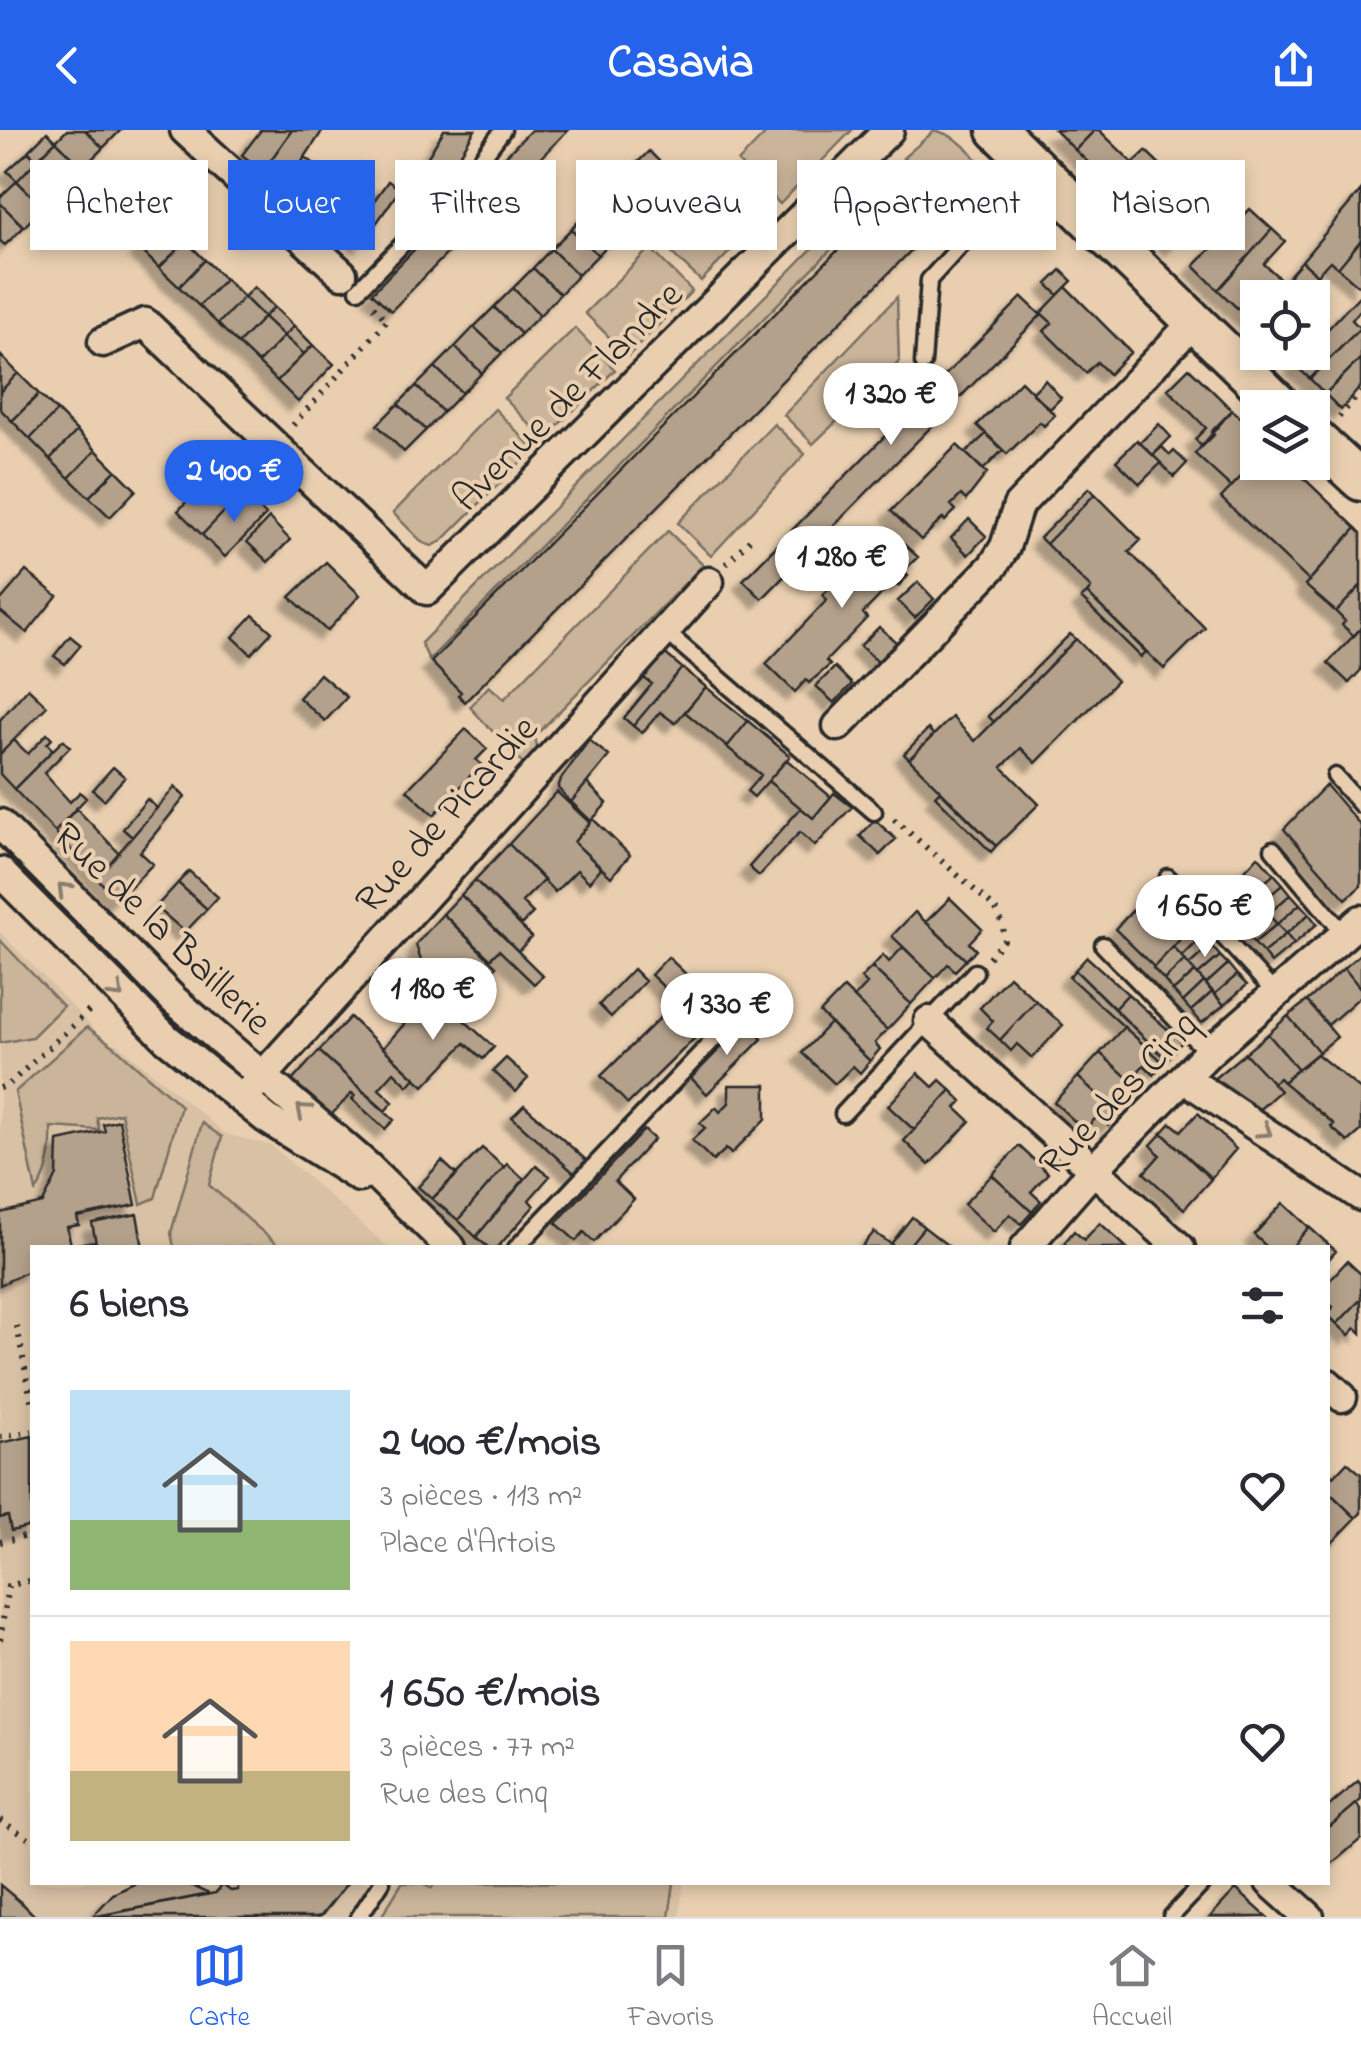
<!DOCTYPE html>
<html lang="fr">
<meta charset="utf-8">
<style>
:root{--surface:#fff;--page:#f7f7f7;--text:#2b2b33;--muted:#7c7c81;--line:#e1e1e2;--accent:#2563eb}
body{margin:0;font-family:"Indie Flower",sans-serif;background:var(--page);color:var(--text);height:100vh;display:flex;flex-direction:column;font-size:38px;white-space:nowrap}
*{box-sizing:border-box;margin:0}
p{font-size:32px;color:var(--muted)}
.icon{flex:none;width:55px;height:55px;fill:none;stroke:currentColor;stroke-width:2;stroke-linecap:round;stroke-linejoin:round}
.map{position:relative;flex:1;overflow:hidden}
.drawer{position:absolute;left:30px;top:1115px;width:1300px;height:640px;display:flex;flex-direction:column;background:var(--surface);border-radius:0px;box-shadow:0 5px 15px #0003}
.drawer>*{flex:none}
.guide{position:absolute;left:30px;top:30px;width:1302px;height:90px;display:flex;gap:20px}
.fabs{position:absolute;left:1240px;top:150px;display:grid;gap:20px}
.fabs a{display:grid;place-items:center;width:90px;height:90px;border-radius:0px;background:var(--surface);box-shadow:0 5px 15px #0003;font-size:50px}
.price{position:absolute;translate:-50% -85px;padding:0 22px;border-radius:35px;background:#fff;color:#222;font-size:32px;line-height:65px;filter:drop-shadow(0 2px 5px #0008)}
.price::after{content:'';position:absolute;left:50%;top:60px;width:30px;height:22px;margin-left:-15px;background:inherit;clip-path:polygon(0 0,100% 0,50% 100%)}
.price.current{background:var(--accent);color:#fff}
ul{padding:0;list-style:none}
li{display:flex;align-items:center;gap:30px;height:250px;padding:0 40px}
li+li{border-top:2px solid var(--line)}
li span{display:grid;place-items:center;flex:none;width:280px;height:200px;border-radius:0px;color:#555}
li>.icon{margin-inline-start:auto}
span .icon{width:120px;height:120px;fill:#fffc;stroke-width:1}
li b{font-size:42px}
h2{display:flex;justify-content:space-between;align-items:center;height:120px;padding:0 40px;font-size:42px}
.chip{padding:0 35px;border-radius:0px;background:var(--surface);box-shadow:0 5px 15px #0003;font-size:35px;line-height:90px}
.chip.current{background:var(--accent);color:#fff}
header{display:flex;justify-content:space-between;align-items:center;height:130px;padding:0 40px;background:var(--accent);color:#fff;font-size:45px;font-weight:700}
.tabs{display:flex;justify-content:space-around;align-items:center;height:140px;border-top:2px solid var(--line);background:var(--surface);font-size:28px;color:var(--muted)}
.tabs a{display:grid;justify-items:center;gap:5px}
.tabs .current{color:var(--accent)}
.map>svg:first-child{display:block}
.built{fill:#d9c1a5}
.green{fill:#cab49a;stroke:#7a7062;stroke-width:2.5}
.building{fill:#b4a18b;stroke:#2b2b2b;stroke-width:2.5;filter:url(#shadow)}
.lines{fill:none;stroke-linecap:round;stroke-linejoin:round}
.service-casing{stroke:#2b2b2b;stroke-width:21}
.minor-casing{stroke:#2b2b2b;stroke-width:35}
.secondary-casing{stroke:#2b2b2b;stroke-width:45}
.path{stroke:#2b2b2b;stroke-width:6;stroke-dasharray:2.5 8;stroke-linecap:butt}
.service{stroke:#e9cfb0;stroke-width:14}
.minor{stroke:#e9cfb0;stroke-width:28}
.secondary{stroke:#e9cfb0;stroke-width:38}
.oneway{stroke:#8a7d6e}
.labels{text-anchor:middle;stroke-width:8;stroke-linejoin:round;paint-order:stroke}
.street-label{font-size:40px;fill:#2b2b2b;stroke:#e9cfb0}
</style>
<header><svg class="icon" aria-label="back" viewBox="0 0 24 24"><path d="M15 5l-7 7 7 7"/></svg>Casavia<svg class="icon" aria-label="share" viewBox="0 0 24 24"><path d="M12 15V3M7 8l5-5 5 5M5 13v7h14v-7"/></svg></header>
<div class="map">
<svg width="1361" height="1787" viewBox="0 0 1361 1787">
<defs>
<filter id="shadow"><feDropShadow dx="-9" dy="9" stdDeviation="2.5" flood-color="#0004"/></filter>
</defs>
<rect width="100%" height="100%" fill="#e9cfb0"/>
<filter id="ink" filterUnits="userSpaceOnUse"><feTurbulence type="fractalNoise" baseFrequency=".01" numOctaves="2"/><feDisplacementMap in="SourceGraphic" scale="20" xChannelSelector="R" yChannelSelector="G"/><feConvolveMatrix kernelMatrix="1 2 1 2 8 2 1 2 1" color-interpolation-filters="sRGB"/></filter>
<g filter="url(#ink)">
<path class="built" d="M0,802L101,906L119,915L226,1004L272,1016L388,1117L32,1118V1752L684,1753L679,1787H0Z"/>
<path class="green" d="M769,0H852L780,74L738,32Z
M934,1C954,2 977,26 987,44L984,53L961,78L925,40L903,28Z
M895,35L907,42L429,530L421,513Z
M730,42L768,83L701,151L659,111Z
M650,118L692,161L628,226L585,183Z
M897,167L899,232L813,314L784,285Z
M575,198L615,240L544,309L504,268Z
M495,279L534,319L442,411L432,416L423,413L393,383Z
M774,294L805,324L711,426L678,393Z
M668,401L703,435L535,606L538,622L524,635L470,577L489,556L504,569Z
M0,810L63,876L32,907L0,913Z
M87,897L115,917L181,976L155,1068L141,1074L121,983L97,988L99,1000L51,997C52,1019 50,1043 36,1061L15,962Z
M202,993L222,1007L209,1055L280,1117H174L171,1103Z
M436,1753L674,1752V1753L669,1787H381L402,1753H424L432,1758Z"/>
<path class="building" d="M67,0H85L103,18L83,38L56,11Z
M85,0H121L103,18Z
M261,0H292L263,41L242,25Z
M292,0H323L285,57L263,41Z
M444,0H475L454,35L444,29L431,51L418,43Z
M531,0H568L391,181L372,163Z
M1055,0H1095L1075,20Z
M1095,0H1099L1132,32L1111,54L1075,20Z
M47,2L56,11L37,30L28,21Z
M56,11L83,38L64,57L37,30Z
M649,21L675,47L655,68L628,42Z
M1146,21L1172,46L1162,60L1163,63L1142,85L1111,54Z
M28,22L37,30L17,51L7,41Z
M305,27L342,54L321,83L285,57Z
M37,30L64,57L43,77L17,51Z
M628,42L655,68L637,86L610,60Z
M911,46L948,83L465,572L458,565L461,562L431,532Z
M1172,46L1206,79L1174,115L1142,85L1163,63L1162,60Z
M17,51L43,77L24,97L0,73V67Z
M388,51L400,59L362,114L321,83L342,54L371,75Z
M610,60L637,86L617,106L590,80Z
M1361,60V110L1338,138L1330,131L1317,145L1302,131Z
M0,73L24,97L5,115L0,111Z
M1250,79L1272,99L1218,160L1194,136Z
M590,80L617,106L598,125L571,99Z
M174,82L194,103L159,138L139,118Z
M571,99L598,125L578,145L551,119Z
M1272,99L1285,111L1264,134L1286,154L1277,168H1258V188L1253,193L1218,160Z
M1361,110V158L1338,138Z
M186,111L205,130L179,157L159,138Z
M551,119L578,145L560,164L533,138Z
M205,130L225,149L199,176L179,157Z
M1302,131L1317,145L1306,156L1310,159L1302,168H1277L1286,154L1284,152Z
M533,138L560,164L540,185L513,158Z
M1061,140L1072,151L1058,165L1047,154Z
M225,149L244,167L218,194L199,176Z
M254,157L274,177L264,187L244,167Z
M1066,157L1131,222L1109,244L1097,232L1086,243L1044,201L1052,193L1041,183Z
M513,158L540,185L521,204L494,177Z
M1361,164V179L1352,190L1360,198L1310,249L1295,235L1306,222H1312V216Z
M244,167L264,187L238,214L218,194Z
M1022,167L1041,185L762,469L743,450Z
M274,177L294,196L284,206L264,187Z
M494,177L521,204L502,223L474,197Z
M264,187L284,206L258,233L238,214Z
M294,196L313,215L304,224L284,206Z
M474,197L502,223L482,243L455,217Z
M1360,198L1361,228L1325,264L1310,249Z
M284,206L304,224L277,251L258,233Z
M313,215L334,234L298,272L277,251Z
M455,217L482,243L462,263L435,237Z
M0,225L18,243L0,262Z
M1361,228V256L1341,280L1325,264Z
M435,237L462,263L443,282L416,256Z
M1189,238L1232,280L1211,302L1214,305L1202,317L1195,309L1206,298L1168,259Z
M18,243L39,264L12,291L0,279V262Z
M1045,250L1061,268L1050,279L1032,263Z
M1021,251L1055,285L1044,296L1040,292L1007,324L977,295Z
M416,256L443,282L426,300L398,274Z
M39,264L57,281L30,309L12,291Z
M398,274L426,300L404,322L377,295Z
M1232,280L1258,304V329L1231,357L1195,324Z
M57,281L77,301L50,329L30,309Z
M1159,294L1171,307L1153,325L1140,313Z
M77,301L96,320L69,348L50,329Z
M986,304L1003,320L983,340L966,323Z
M1137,310L1161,333L1140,354L1116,331Z
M957,315L987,343L966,370L961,365L951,375L956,380L945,391L943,388L921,410L891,381Z
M1162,317L1170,325L1174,321L1187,333L1174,347L1153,325Z
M96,320L116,340L89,367L69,348Z
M1258,329V332H1287L1356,398L1309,451L1221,368Z
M218,338L243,362L202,405L178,381Z
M116,340L136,360L110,387L89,367Z
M1089,358L1095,364L1046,414L1040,408Z
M243,362L266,385L225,427L202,405Z
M1095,364L1141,410L1129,422L1205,498L1164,539L1087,463L1091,458L1046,414Z
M269,388L290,410L268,432L247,412Z
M969,389L986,406L968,425L951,408Z
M1356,398L1361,403V455L1336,482L1305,455Z
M887,399L918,427L903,441L908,446L898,456L893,452L873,473L863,483L867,488L826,531L830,535L809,553L806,550L795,562L766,534L827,470L823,465Z
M326,432L360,465L327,501L290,467Z
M26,441L57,466L27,503L0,481V471Z
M918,452L934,469L915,488L898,471Z
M1361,456V498L1354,506L1342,495L1345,491L1336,482Z
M1087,463L1146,522L1141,527L1081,468Z
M253,485L272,502L251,524L233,507Z
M879,497L897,513L878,532L860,516Z
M1361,498V540L1349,553L1328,533Z
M1070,504L1076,509L994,592L988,586Z
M70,506L81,515L65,534L54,526Z
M1076,509L1117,551L1036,633L1021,618L1002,637L1039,674L996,716L909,629L952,587L975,611Z
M662,521L682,538L633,596L624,588L652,554L641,546Z
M835,537L852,554L834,573L816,556Z
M682,538L706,557L675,593L660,582L642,603L633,596Z
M320,544L347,567L325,591L299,568Z
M706,557L748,591L727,617L685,582Z
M28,558L47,576L0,624V590Z
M748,591L790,626L754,667L747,661L761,645L727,617Z
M466,599L487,619L476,630L481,634L434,685L407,660Z
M928,599L934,605L909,629L904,624Z
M47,604L52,609L47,614L53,620L14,659L0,644V624L14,610L28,624Z
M63,610L70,617L44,643L70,672L80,662L86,668L55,702L14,659Z
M589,610L609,626L571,672L558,658L561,649Z
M787,630L831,667L813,688L768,651Z
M113,637L125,647L104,670L93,660Z
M587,653L607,673L591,691L571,672Z
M1326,655L1361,696V756L1346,769L1284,699Z
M175,657L185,667L140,722L153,734L117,770L97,748Z
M940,661L996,716L991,722L935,666Z
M557,662L590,693L574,712L601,738L589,752L577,740L555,762L509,714Z
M834,663L852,677L815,716L800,702L759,746L749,737L801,678L813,688Z
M147,669L157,678L132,707L123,699Z
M76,678L119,723L97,748L55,702Z
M593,689L630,725L611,747L574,712Z
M875,690L896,709L880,725L860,706Z
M509,714L544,750L522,772L533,783L521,795L475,750Z
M1258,726L1274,744L1252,764L1238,748Z
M189,741L218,767L207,779L178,753Z
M1274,744L1283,754L1260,774L1252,764Z
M1238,748L1252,764L1229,784L1217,770Z
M475,750L532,807L518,821L461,765Z
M178,753L207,779L185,802L156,777Z
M1283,754L1291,764L1268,784L1260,774Z
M1152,760L1192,797L1154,837L1115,799Z
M1252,764L1260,774L1238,794L1229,784Z
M1291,764L1300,774L1277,794L1268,784Z
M461,765L543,846L534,854L499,820L490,829L443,784Z
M950,768L982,799L969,813L976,820L966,830L926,792Z
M1260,774L1268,784L1245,803L1238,794Z
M1300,774L1309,784L1286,804L1277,794Z
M915,782L966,830L955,841L948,834L935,848L892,806Z
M443,784L496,836L467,867L438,839L434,842L420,828L416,814Z
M1268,784L1277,794L1254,813L1245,803Z
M1309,784L1317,794L1294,814L1286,804Z
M1277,794L1286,804L1263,823L1254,813Z
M1194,795L1203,806L1182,827L1173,817Z
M1286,804L1294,814L1271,833L1263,823Z
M1203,806L1211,815L1189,835L1182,827Z
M1211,815L1220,826L1198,845L1189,835Z
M903,817L935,848L911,874L872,837L883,825L889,832Z
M1173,817L1185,830L1164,850L1153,838Z
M1361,823V859L1344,838Z
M1220,826L1228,834L1206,854L1198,845Z
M668,827L688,846L671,864L651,845Z
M1087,827L1128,864L1114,879L1075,840Z
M1185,830L1195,842L1173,861L1164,850Z
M1228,834L1237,845L1215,864L1206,854Z
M872,837L911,874L887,900L854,868L867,854L861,848Z
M1344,838L1361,859V866L1328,895L1307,871Z
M633,839L645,851L611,887L599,875Z
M1075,840L1167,930L1164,933L1069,847Z
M1195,842L1204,852L1183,872L1173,861Z
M1237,845L1247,855L1224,875L1215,864Z
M1009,846L1036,871L1000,910L987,898L993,891L980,878Z
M1204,852L1212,862L1191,881L1183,872Z
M696,858L713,876L695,893L703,900L628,974L601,946L675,873L678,875Z
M844,858L887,900L875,913L880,919L870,931L820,883Z
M1212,862L1224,875L1202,893L1191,881Z
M1128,864L1182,912L1167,930L1114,879Z
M1036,871L1063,895L1032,928L1017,914L1011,921L1000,910Z
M1307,871L1337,907L1319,922L1288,886Z
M424,872L446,892L455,882L494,917L483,929L465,913L424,956L383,918Z
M1288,886L1319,922L1298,939L1268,904Z
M350,887L415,948L408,956L394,942L379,959L393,972L385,981L319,921Z
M746,892L762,909L707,964L691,948Z
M830,893L870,931L860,943L853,936L835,954L802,923Z
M1124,897L1164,933L1154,945L1144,935L1130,950L1100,923Z
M1268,904L1298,939L1283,952L1279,948L1273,953L1245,923Z
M319,921L394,990L385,999L352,969L355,966L352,963L331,985L292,951Z
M1100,923L1130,950L1117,964L1128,973L1119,984L1078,947Z
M1245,923L1280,961L1253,985L1211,951Z
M1317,924L1361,960V1001L1348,1012L1331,997L1334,994L1283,952Z
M506,928L528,948L516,962L493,941Z
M918,943L933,957L940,950L951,960L914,1000L888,976Z
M1078,947L1119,984L1108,996L1098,986L1084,1000L1054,972Z
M729,955H766V989L731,1024L726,1019L713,1031L692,1010L705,998L700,993L716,977L720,982L729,973Z
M951,960L962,971L956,978L970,991L929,1035L904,1011Z
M524,975L586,1030L574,1043L512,987Z
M1198,983L1236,1019L1211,1048L1162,1003L1171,993L1181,1001Z
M119,990L136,1075L77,1087L79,1095L67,1097L71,1115L95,1111L97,1118H32V1139L0,1155V1083L43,1073L57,1045L58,1011L105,1001L103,994Z
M644,1000L654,1009L615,1051L634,1069L594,1112L584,1102L576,1111L556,1093Z
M1162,1003L1211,1049L1184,1079L1144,1043L1160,1025L1151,1015Z
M1019,1016L1048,1043L1031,1062L1041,1071L1032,1082L992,1045Z
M482,1018L504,1037L458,1090L432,1069Z
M442,1031L457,1045L432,1069L418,1057Z
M507,1034L524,1049L476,1107L458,1090Z
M536,1036L550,1046L529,1070L534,1076L497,1118H489L476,1107Z
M992,1045L1032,1082L1021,1094L1010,1084L994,1102L964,1074Z
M1283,1073L1309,1097L1291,1118H1263L1265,1115L1254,1105Z
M137,1084L143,1118H97L92,1093Z
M912,1087L924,1097L907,1118H895L891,1114Z
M1100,1093L1127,1118H1069L1064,1113L1074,1101L1084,1110Z
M924,1097L951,1118H907Z
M1309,1097L1336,1121L1328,1130V1118H1291Z
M874,1102L891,1114L895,1118H861Z
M1347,1131L1361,1144V1169L1337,1194L1328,1185L1333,1177L1328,1172V1152Z
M1361,1169V1203L1356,1198L1349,1205L1337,1194Z
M32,1306V1396L11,1401L8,1386L0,1388V1313Z
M1347,1332L1361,1344V1383L1356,1388L1328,1361V1340L1334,1346Z
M1328,1361L1356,1388L1332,1413L1328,1409Z
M1358,1651L1361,1655V1670L1328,1698V1677Z
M1356,1674L1361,1680V1709L1328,1737V1698Z
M138,1752H183L209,1764L92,1787L113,1764Z
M237,1752H348L321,1786L316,1787H95L216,1763L221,1755L231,1761L238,1760Z
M0,1755L24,1775L36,1787H0Z
M1236,1759L1267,1787H1210Z"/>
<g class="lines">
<defs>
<path id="service" d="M358,160L467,48L503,0
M923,233L929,150L1033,36
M665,501L874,682
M1335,646L1361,675
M1273,719L1344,804
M1168,747L1275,863
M1103,815L1208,923
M843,984L975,842
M516,1118L717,906
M359,1787L382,1752
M1171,1787L1204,1752"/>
<path id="minor" d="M185,0L342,144
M103,212L145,193L427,460L889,0
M838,596L993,436L1005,417L1018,376L1194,192
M0,694L174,870L367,1036L451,1118
M0,742L167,909L267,989L359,1047
M929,891L1180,1118
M1184,948L1361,1066
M242,969L709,452
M1025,1118L1094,1039L1208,923L1361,790
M1328,1254L1342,1267
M1270,1752L1309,1787"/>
<path id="secondary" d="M997,0L1283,278
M1312,306L1361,351"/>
</defs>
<use href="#service" class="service-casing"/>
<use href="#minor" class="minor-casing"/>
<use href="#secondary" class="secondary-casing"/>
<path class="path" d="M1339,287L1361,262
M293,295L387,191L372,175
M726,434L753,406
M894,689L995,778L1003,794L1004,810L988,828
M0,958L8,955L91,879L92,881
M17,1196L32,1275
M0,1307L32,1301
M0,1412L32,1405
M0,1510L8,1456L32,1450
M0,1690L32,1711"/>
<use href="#service" class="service"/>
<use href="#minor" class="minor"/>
<use href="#secondary" class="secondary"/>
</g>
<defs><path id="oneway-chevron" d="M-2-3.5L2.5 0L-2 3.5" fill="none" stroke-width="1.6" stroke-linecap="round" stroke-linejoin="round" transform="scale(2.5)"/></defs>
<g class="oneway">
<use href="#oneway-chevron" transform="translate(64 759) rotate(-135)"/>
<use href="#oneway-chevron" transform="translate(117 862) rotate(45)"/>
<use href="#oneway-chevron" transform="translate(303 980) rotate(-139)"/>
<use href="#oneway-chevron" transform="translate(1265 1001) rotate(33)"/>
</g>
</g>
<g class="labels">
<g class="street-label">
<text transform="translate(566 265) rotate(-45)" y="14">Avenue de Flandre</text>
<text transform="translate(445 683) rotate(-48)" y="14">Rue de Picardie</text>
<text transform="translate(164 797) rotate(44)" y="14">Rue de la Baillerie</text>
<text transform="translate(1117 963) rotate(-46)" y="14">Rue des Cinq</text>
</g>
</g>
</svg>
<div class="fabs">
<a><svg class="icon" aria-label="locate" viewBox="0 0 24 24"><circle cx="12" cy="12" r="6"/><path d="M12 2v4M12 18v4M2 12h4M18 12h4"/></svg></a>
<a><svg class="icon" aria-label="layers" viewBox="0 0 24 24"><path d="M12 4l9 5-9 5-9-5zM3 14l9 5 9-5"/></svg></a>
</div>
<b class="price" style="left:891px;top:318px">1 320 €</b>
<b class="price current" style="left:234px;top:395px">2 400 €</b>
<b class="price" style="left:842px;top:481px">1 280 €</b>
<b class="price" style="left:1205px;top:830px">1 650 €</b>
<b class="price" style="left:433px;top:913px">1 180 €</b>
<b class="price" style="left:727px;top:928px">1 330 €</b>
<div class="guide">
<a class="chip">Acheter</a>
<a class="chip current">Louer</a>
<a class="chip">Filtres</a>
<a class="chip">Nouveau</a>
<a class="chip">Appartement</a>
<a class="chip">Maison</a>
</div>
<section class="drawer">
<h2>6 biens<svg class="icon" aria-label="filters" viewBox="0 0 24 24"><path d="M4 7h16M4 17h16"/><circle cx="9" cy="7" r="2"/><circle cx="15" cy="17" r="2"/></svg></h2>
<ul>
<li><span style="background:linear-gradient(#bfe0f5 65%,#8fb573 0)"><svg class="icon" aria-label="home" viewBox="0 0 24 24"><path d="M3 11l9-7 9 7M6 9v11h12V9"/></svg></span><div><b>2 400 €/mois</b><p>3 pièces · 113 m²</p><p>Place d'Artois</p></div><svg class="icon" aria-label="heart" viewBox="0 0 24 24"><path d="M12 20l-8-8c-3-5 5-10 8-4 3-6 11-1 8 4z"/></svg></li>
<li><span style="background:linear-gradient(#ffd9b3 65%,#c2b280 0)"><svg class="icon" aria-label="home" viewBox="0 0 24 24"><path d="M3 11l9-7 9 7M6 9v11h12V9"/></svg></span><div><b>1 650 €/mois</b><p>3 pièces · 77 m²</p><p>Rue des Cinq</p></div><svg class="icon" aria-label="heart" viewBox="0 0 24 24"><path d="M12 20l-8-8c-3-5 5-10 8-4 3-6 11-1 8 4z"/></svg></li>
</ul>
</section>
</div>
<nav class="tabs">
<a class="current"><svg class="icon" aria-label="map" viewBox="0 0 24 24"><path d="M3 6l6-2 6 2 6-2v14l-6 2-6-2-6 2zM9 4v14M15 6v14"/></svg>Carte</a>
<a><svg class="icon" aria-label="saved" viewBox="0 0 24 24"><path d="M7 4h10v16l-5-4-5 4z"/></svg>Favoris</a>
<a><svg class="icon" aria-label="home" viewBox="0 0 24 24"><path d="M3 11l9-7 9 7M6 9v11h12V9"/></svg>Accueil</a>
</nav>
